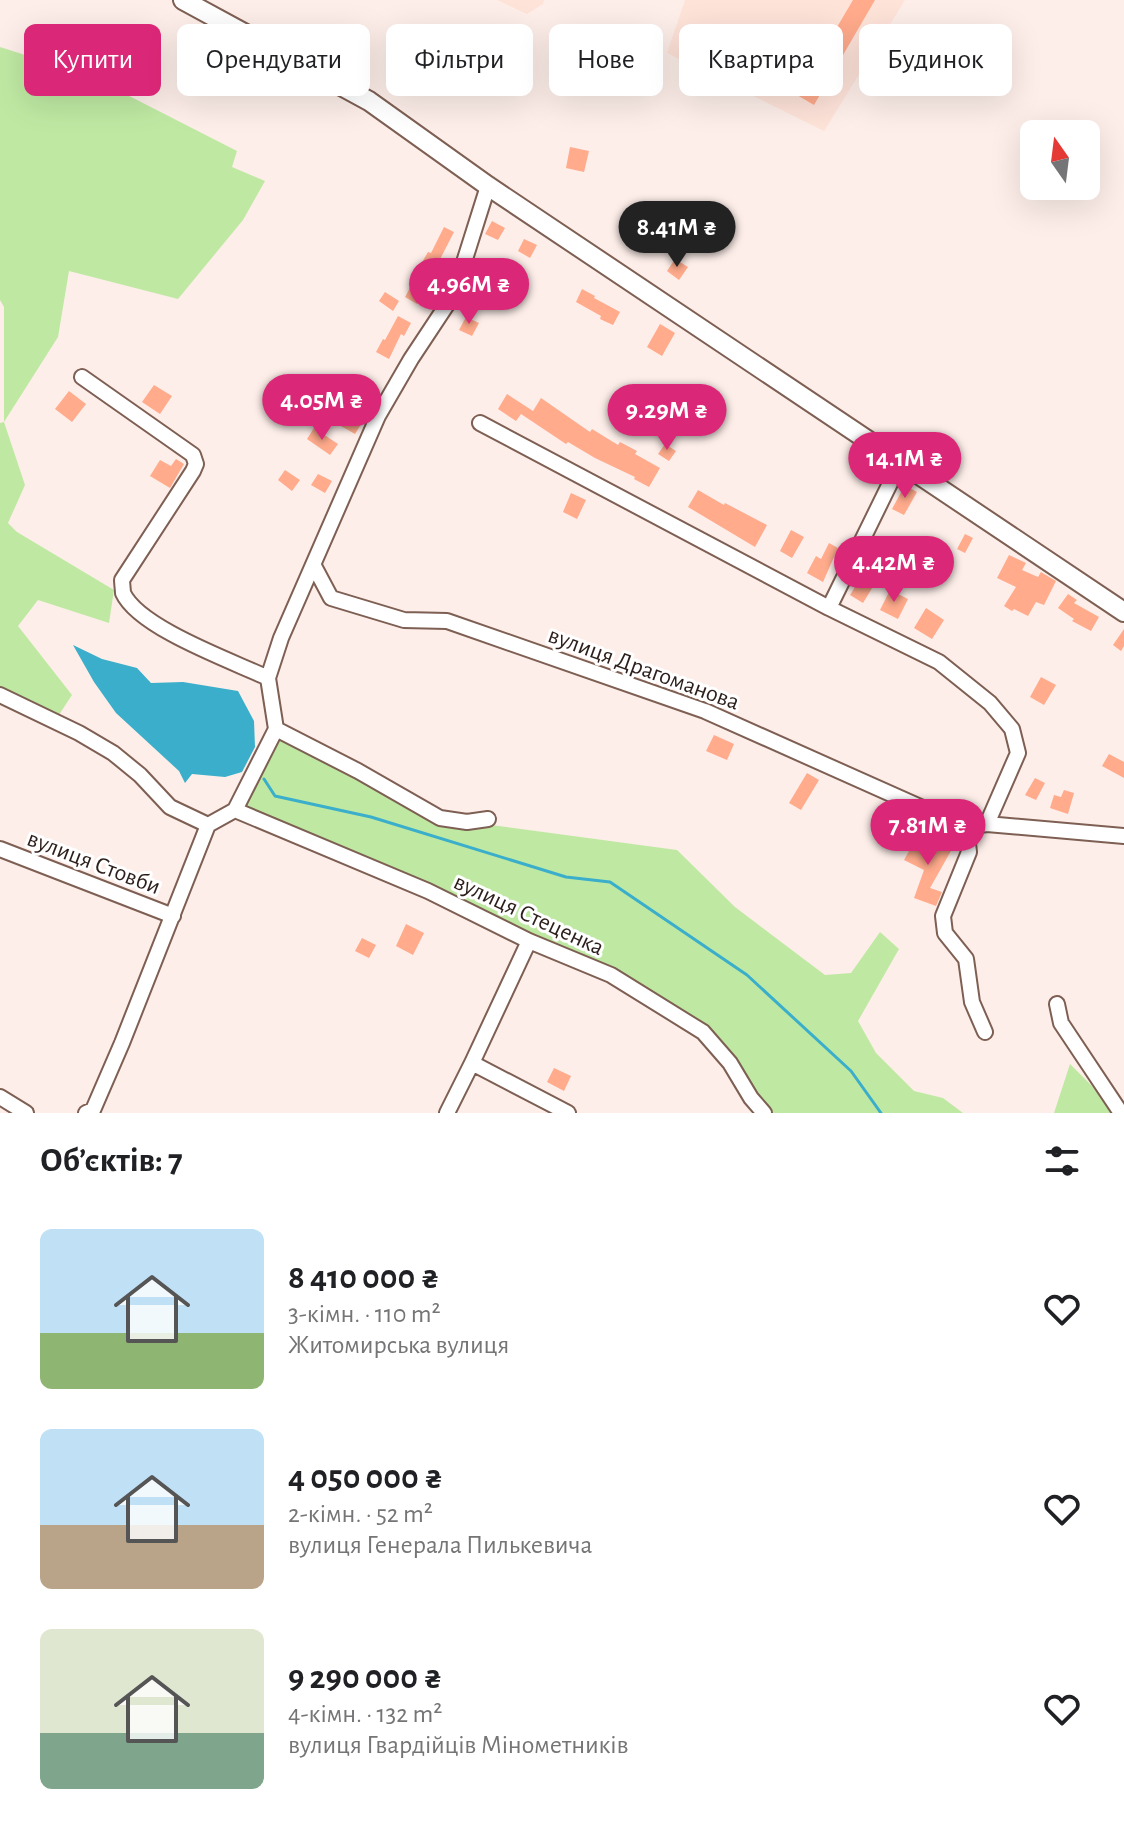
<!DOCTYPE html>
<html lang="uk">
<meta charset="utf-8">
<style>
:root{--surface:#fff;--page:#f2f2f2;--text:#202124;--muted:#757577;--accent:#db2777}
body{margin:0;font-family:"Alegreya Sans",sans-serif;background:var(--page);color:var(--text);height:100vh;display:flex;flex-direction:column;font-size:30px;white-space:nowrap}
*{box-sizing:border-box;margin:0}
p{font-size:26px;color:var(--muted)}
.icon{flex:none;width:44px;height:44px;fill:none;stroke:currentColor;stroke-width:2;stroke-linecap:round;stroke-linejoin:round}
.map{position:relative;height:1113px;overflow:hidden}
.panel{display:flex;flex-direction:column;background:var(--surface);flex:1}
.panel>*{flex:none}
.banner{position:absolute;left:24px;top:24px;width:1076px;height:72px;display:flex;gap:16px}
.needle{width:52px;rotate:346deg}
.fabs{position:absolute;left:1020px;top:120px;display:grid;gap:16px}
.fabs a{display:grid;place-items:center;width:80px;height:80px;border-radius:12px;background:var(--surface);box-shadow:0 8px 32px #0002;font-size:40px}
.price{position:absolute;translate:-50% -68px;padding:0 18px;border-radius:28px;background:var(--accent);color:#fff;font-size:26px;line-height:52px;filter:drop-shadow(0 2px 4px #0008)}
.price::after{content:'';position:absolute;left:50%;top:48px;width:24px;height:18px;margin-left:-12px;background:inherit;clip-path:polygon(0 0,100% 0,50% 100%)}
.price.active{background:#222;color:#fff}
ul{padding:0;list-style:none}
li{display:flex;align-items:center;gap:24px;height:200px;padding:0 40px}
li span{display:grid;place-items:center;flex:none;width:224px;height:160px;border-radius:12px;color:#555}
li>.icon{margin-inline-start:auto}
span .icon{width:96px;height:96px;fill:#fffc;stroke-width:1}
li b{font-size:34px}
h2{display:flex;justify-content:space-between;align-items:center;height:96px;padding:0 40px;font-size:34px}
.pill{padding:0 28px;border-radius:12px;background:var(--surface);box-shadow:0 8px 32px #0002;font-size:28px;line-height:72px}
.pill.active{background:var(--accent);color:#fff}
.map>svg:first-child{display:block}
.built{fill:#fee3d9}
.green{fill:#bfe9a3}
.water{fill:#3aaeca}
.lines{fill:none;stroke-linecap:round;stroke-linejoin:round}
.stream{stroke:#3aaeca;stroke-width:3}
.building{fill:#ffab8c}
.street-casing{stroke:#7e5f53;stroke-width:18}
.secondary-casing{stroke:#7e5f53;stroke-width:22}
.street{stroke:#fff;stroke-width:14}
.secondary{stroke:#fff;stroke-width:18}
.labels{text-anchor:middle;stroke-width:6;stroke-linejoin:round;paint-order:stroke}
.street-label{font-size:24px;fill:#2c1f1b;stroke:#fff}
</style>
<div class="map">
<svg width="1124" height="1113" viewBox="0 0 1124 1113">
<rect width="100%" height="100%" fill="#fdeee9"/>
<path class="built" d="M497,0H544L543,4L527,14Z
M685,0H905L824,131L667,53Z"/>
<path class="green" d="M0,47L88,75L237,151L232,167L265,181L243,220L178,299L69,271L58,337L4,422L25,485L8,523L17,532L114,590L109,623L38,600L18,626L72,695L55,721L0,695V423L4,422V307L0,300Z
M276,729L440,818L677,850L735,907L825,975L851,973L880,932L899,949L858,1021L876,1053L914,1091L943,1098L963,1113H764L703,1032L611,975L235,810Z
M1070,1064L1119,1113H1054Z"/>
<path class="water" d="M73,645L102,659L137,668L151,683L183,682L238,691L254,721L255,747L242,772L225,777L192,774L185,783L179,771L116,713L94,682Z"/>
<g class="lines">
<path class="stream" d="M264,779L275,796L371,817L566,877L610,882L747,975L851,1071L881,1113"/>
</g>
<path class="building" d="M853,0H875L814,105L797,95Z
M570,147L589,151L584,172L566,168Z
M492,221L505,228L498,240L485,234Z
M444,227L454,232L434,271L421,264L428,252L431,253Z
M524,239L537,245L530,258L518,251Z
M675,259L688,267L679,280L667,271Z
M477,278L490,285L483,298L470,291Z
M412,284L424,291L417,304L405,297Z
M582,289L595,296L594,298L620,312L613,325L600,319L601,316L576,302Z
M385,292L399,301L393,311L379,301Z
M398,316L411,323L404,336L401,334L389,359L376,352L383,339L385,340Z
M466,317L479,323L472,336L459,330Z
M660,324L675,333L662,356L647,347Z
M154,385L172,396L160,414L142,402Z
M69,391L86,404L72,422L55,409Z
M507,394L533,411L541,398L590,432L592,429L618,445L620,442L637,451L635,454L660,468L649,487L634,479L635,477L595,458L568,442L566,444L521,414L516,421L498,409Z
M347,411L363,421L355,434L339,425Z
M314,428L338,444L330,455L307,439Z
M665,444L676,451L669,461L658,454Z
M176,459L184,464L170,488L150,476L160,460L171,466Z
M285,470L300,480L292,491L278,480Z
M318,474L332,481L325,493L311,485Z
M905,485L917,492L904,515L892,509Z
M698,490L724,505L725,503L767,525L755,547L688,507Z
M571,493L586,500L577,519L563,512Z
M791,530L804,537L792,558L780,551Z
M965,534L973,538L965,553L957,549Z
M829,543L838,548L823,582L807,573L816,556L821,559Z
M1009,555L1026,563L1022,570L1038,577L1041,572L1056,581L1044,605L1036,602L1028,616L1014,609L1012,611L1004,606L1016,587L997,578Z
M861,577L874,585L863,603L850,595Z
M890,590L908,599L898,619L880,610Z
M1068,594L1077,600L1074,603L1099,617L1091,631L1072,621L1074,619L1058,608Z
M926,608L944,620L932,639L914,628Z
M1124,629V646L1121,651L1113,645Z
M1041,677L1056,685L1044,705L1030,697Z
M714,735L734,744L727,760L706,751Z
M1109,754L1124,762V778L1102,766Z
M807,773L819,780L801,810L789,803Z
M1035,778L1045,783L1036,800L1025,795Z
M1064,790L1074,793L1068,814L1050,808L1054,795L1061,797Z
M928,836L952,849L930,888L942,892L936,906L914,898L924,870L904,860L915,840L923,844Z
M406,924L424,933L413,955L396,946Z
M362,938L376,945L369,958L355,951Z
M554,1068L571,1076L564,1091L547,1082Z"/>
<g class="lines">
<defs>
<path id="street" d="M82,377L193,455L196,464L193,471L122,580C122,582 123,591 123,593C139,628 232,661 268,678
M480,423L829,608L939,662L990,703L1012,729L1018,753L987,824
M314,566L331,598L404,620L447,621L705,711L965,827L987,824L1124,836
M829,608L900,463
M0,695L79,733L113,753L140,775L170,807L208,825
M276,729L358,771L440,818L467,822L488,819
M235,810L428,891L529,941L611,975L703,1032L730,1063L751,1098L764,1113
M966,827L969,852L943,916L945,933L966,959L972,1002L985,1032
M0,849L173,916
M1057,1004L1061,1023L1121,1113
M472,1063L568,1113
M0,1097L26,1113
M86,1113L93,1110L122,1043L208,825L235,810L276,729L268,678L281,638L378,416L411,359L454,294L488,186
M447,1113L472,1063L529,941"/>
<path id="secondary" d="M183,0L369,101L488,186L1124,612"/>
</defs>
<use href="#street" class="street-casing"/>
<use href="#secondary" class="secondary-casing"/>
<use href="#street" class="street"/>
<use href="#secondary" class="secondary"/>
</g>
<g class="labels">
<g class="street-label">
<text transform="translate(644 668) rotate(20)" y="8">вулиця Драгоманова</text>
<text transform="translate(94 862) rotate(21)" y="8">вулиця Стовби</text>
<text transform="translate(529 914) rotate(25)" y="8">вулиця Стеценка</text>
</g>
</g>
</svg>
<div class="fabs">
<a><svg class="needle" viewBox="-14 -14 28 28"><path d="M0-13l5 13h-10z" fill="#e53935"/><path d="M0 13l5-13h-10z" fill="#757577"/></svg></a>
</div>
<b class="price active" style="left:677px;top:269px">8.41M ₴</b>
<b class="price" style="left:469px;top:326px">4.96M ₴</b>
<b class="price" style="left:322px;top:442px">4.05M ₴</b>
<b class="price" style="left:667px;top:452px">9.29M ₴</b>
<b class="price" style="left:905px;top:500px">14.1M ₴</b>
<b class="price" style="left:894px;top:604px">4.42M ₴</b>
<b class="price" style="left:928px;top:867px">7.81M ₴</b>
<div class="banner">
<a class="pill active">Купити</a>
<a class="pill">Орендувати</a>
<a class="pill">Фільтри</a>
<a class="pill">Нове</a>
<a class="pill">Квартира</a>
<a class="pill">Будинок</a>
</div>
</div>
<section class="panel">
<h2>Об’єктів: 7<svg class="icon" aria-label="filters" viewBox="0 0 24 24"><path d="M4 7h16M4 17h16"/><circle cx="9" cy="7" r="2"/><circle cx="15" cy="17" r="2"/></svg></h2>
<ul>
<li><span style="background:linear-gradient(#bfe0f5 65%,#8fb573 0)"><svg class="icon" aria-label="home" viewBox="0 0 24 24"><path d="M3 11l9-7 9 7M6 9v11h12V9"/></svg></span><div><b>8 410 000 ₴</b><p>3-кімн. · 110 m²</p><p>Житомирська вулиця</p></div><svg class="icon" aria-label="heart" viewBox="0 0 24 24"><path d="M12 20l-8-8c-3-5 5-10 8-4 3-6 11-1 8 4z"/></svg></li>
<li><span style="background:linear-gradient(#bfe0f5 60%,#b9a48a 0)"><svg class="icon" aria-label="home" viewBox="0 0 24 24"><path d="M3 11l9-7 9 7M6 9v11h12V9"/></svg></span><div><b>4 050 000 ₴</b><p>2-кімн. · 52 m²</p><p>вулиця Генерала Пилькевича</p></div><svg class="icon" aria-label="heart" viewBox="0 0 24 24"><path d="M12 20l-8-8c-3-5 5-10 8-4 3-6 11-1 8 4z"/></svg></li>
<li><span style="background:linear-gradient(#dfe7d0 65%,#7fa58c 0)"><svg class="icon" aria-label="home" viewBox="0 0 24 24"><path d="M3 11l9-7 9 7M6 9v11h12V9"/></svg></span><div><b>9 290 000 ₴</b><p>4-кімн. · 132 m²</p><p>вулиця Гвардійців Мінометників</p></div><svg class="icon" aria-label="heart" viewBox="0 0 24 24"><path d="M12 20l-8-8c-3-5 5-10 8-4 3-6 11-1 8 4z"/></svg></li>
</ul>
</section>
